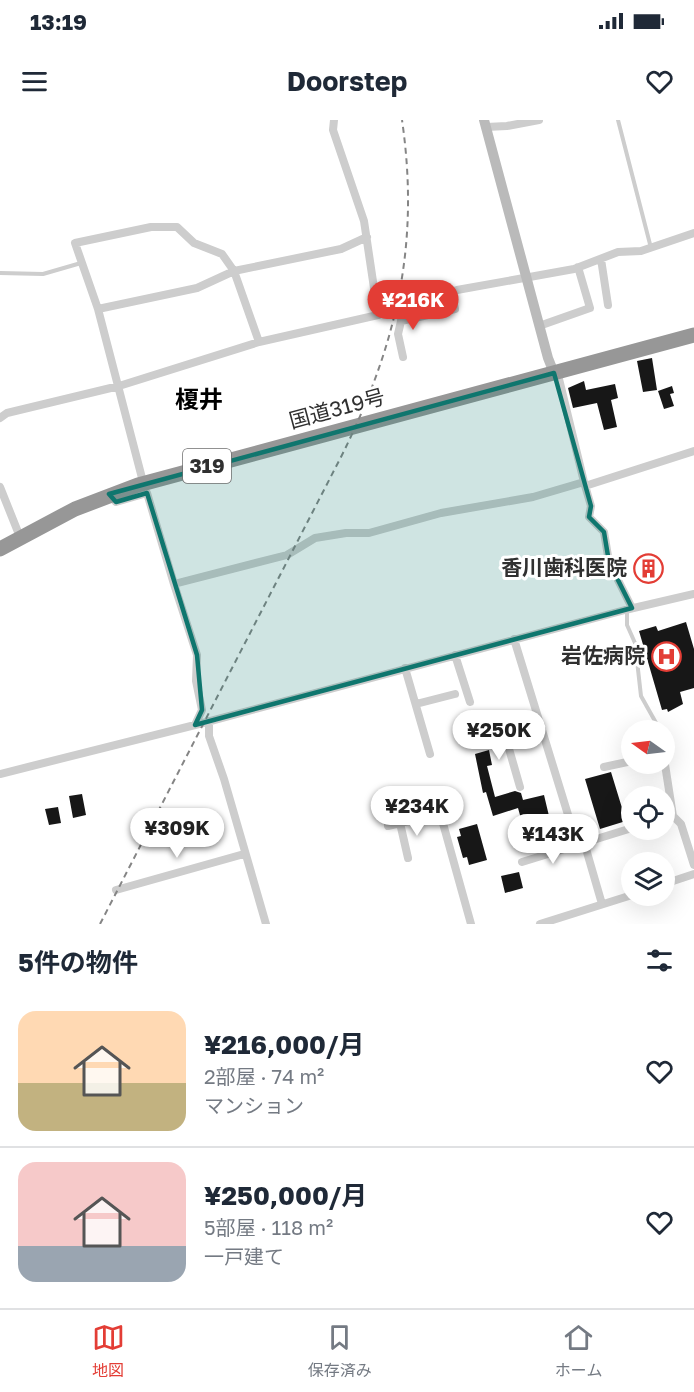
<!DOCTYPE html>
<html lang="ja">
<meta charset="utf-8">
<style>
:root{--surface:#fff;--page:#f2f2f3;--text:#1f2937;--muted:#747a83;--line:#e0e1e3;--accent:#e33d35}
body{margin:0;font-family:"Golos Text","Noto Sans JP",sans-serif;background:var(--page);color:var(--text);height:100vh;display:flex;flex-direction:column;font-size:22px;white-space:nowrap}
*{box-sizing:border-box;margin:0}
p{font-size:20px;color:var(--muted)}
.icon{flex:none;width:33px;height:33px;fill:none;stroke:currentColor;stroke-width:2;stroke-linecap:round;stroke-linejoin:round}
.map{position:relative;height:804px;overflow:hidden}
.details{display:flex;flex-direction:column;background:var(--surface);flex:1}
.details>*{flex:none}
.needle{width:39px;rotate:284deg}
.fabs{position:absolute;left:621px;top:600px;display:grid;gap:12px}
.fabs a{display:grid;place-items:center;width:54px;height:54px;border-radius:50%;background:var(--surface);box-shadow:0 6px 24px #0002;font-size:30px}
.price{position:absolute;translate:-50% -51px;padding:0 14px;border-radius:21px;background:#fff;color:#222;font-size:20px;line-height:39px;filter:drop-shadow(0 2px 3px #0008)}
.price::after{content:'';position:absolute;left:50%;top:36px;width:18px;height:14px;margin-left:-9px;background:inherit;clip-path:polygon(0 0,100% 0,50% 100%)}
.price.selected{background:var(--accent);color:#fff}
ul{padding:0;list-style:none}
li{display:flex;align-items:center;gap:18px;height:150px;padding:0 18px}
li+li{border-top:2px solid var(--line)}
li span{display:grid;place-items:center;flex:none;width:168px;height:120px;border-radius:18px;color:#555}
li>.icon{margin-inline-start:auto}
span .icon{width:72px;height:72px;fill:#fffc;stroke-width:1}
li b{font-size:26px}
h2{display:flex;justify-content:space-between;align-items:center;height:72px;padding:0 18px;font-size:26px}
.status{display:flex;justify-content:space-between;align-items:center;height:42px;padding:0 30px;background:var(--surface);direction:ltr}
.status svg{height:16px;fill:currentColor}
header{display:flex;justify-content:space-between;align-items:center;height:78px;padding:0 18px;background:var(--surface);font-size:27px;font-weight:700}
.tabs{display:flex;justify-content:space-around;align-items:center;height:84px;border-top:2px solid var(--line);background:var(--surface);font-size:16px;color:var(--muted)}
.tabs a{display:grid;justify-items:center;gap:3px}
.tabs .selected{color:var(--accent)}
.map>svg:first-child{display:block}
.building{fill:#171717}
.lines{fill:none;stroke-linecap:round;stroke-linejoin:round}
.lane{stroke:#cdcdcd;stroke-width:4}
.street{stroke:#cdcdcd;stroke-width:8}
.secondary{stroke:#bababa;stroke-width:10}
.highway{stroke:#979797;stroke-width:15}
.rail{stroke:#858585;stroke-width:2;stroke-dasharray:6 4.5;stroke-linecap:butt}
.marked{fill:#0f766e;fill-opacity:0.2;stroke:#0f766e;stroke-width:4.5;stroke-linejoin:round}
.labels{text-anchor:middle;stroke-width:6;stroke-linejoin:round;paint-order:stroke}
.shield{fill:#fff;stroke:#6e6e6e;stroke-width:1.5}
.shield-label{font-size:20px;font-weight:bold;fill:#303030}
.street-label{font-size:21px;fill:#303030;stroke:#fff}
.poi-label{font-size:21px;font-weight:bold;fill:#303030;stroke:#fff;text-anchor:end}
.quarter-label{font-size:24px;font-weight:bold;fill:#000;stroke:#fff}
</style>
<div class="status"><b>13:19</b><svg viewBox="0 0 49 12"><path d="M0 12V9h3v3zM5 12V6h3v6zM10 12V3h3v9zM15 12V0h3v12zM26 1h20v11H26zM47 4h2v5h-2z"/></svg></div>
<header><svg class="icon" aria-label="menu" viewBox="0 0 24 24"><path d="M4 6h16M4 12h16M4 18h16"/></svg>Doorstep<svg class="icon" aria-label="heart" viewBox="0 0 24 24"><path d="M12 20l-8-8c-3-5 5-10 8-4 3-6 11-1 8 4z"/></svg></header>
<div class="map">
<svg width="694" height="804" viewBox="0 0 694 804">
<rect width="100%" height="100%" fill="#fff"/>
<path class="building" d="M652,238L657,270L643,272L637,241Z
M584,261L586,270L615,264L618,278L611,280L617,307L604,310L597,283L573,288L568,268Z
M672,266L674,273L670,274L674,286L664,289L658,271Z
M686,502L694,529V568L680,572L683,584L668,592L667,589L662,590L639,511L656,506L658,511Z
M489,630L492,645L487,646L495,677L515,671L521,673L523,680L544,675L549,696L555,694L562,723L530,731L518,688L493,696L486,672L483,673L475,634Z
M611,652L626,701L600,709L585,659Z
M82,674L86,695L73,698L69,676Z
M58,687L61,703L49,705L45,689Z
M477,704L487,740L469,745L467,737L463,738L457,717L461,716L459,709Z
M519,752L523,768L505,773L501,756Z"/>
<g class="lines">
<path class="lane" d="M618,0L651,128
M0,153L43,154L81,143
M627,490V505L635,523L641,576L660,610"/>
<path class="street" d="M334,0L333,10L364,101L378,195
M486,7L507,6L539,0
M601,139L608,185
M98,189L197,168L234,151L341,129L367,117
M401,201L455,189L451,172
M539,206L590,188L578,147
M403,237L398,214L405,184
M0,298L7,293L119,266L259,222L378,195L403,185L457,170L574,149L618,132L641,131L694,113
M142,358L98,189L75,123L151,107H177L194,123L222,134L234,151L259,222
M584,362L591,386L589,397L604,412L609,442L632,488
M585,366L694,331
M0,367L20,417
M109,374L116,382L147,373L174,464
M514,519L577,724
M455,535L470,582
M405,548L430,634
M416,584L455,574
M209,601V616L224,659L266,804
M195,605L202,590L196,561L197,535L174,464L287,435L315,418L346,413H369L441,393L533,377L584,362L559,259L554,253
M503,608L520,667
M505,615L541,605
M664,638L673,696L681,704L694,745
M604,647L632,641
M0,654L203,603L625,490L694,474
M439,689L471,804
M664,698L673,696
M400,703L408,738
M388,706L441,693
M584,722L602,784
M522,742L632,708
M664,764L694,754
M116,770L244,734
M540,804L632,775"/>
<path class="secondary" d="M484,0L548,238L554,253"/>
<path class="highway" d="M0,429L75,389L138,365L694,215"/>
<path class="rail" d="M100,804L342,335C397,224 420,124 402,0"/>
</g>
<path class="marked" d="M554,253L591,386L589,397L604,412L609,442L632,488L195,605L202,590L197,535L147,373L116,382L109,374Z"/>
<defs>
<symbol id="building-ring" viewBox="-11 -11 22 22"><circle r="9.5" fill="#fff" stroke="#e33d35" stroke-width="1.5"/><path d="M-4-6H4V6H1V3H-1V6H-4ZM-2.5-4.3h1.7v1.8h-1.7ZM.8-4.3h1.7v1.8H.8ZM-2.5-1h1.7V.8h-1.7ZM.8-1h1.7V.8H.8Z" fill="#e33d35"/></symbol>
<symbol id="hospital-ring" viewBox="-11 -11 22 22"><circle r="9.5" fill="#fff" stroke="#e33d35" stroke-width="1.5"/><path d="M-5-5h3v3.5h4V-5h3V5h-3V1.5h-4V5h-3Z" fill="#e33d35"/></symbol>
</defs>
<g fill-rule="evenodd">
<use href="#building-ring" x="632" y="432" width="33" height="33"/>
<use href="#hospital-ring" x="650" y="520" width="33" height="33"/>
</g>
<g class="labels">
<rect class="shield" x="183" y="329" width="48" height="34" rx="4.5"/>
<g class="shield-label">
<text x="207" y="353">319</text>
</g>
<g class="street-label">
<text transform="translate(337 289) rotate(-15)" y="7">国道319号</text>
</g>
<g class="poi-label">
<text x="627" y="455">香川歯科医院</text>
<text x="645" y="543">岩佐病院</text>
</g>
<g class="quarter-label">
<text x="199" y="288">榎井</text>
</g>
</g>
</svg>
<div class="fabs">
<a><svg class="needle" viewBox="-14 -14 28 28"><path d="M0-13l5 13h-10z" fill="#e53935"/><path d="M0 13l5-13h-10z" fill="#747a83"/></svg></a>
<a><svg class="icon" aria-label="locate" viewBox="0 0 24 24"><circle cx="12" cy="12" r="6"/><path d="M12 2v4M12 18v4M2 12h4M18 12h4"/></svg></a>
<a><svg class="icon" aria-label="layers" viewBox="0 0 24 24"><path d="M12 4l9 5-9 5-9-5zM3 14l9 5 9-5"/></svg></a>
</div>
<b class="price selected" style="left:413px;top:211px">¥216K</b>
<b class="price" style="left:499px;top:641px">¥250K</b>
<b class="price" style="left:417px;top:717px">¥234K</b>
<b class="price" style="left:177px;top:739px">¥309K</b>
<b class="price" style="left:553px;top:745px">¥143K</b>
</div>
<section class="details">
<h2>5件の物件<svg class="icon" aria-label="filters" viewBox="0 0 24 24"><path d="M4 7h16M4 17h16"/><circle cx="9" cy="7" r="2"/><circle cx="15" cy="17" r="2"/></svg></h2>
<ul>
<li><span style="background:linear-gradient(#ffd9b3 60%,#c2b280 0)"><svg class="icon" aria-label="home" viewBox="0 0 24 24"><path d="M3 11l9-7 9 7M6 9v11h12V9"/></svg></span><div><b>¥216,000/月</b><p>2部屋 · 74 m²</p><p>マンション</p></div><svg class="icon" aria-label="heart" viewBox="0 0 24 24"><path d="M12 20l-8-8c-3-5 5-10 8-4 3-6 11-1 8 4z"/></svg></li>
<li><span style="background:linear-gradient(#f6c9c9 70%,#9aa5b1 0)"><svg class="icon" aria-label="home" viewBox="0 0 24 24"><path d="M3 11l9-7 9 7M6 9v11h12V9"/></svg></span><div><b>¥250,000/月</b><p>5部屋 · 118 m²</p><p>一戸建て</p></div><svg class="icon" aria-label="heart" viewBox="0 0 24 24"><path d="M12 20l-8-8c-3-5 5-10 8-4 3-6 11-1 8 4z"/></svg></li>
</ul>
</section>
<nav class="tabs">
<a class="selected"><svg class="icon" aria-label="map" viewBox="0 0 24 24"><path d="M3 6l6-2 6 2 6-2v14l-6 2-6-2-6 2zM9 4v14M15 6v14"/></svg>地図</a>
<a><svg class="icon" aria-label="saved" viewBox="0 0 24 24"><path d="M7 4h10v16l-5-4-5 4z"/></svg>保存済み</a>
<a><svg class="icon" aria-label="home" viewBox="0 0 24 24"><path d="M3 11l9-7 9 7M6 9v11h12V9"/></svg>ホーム</a>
</nav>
